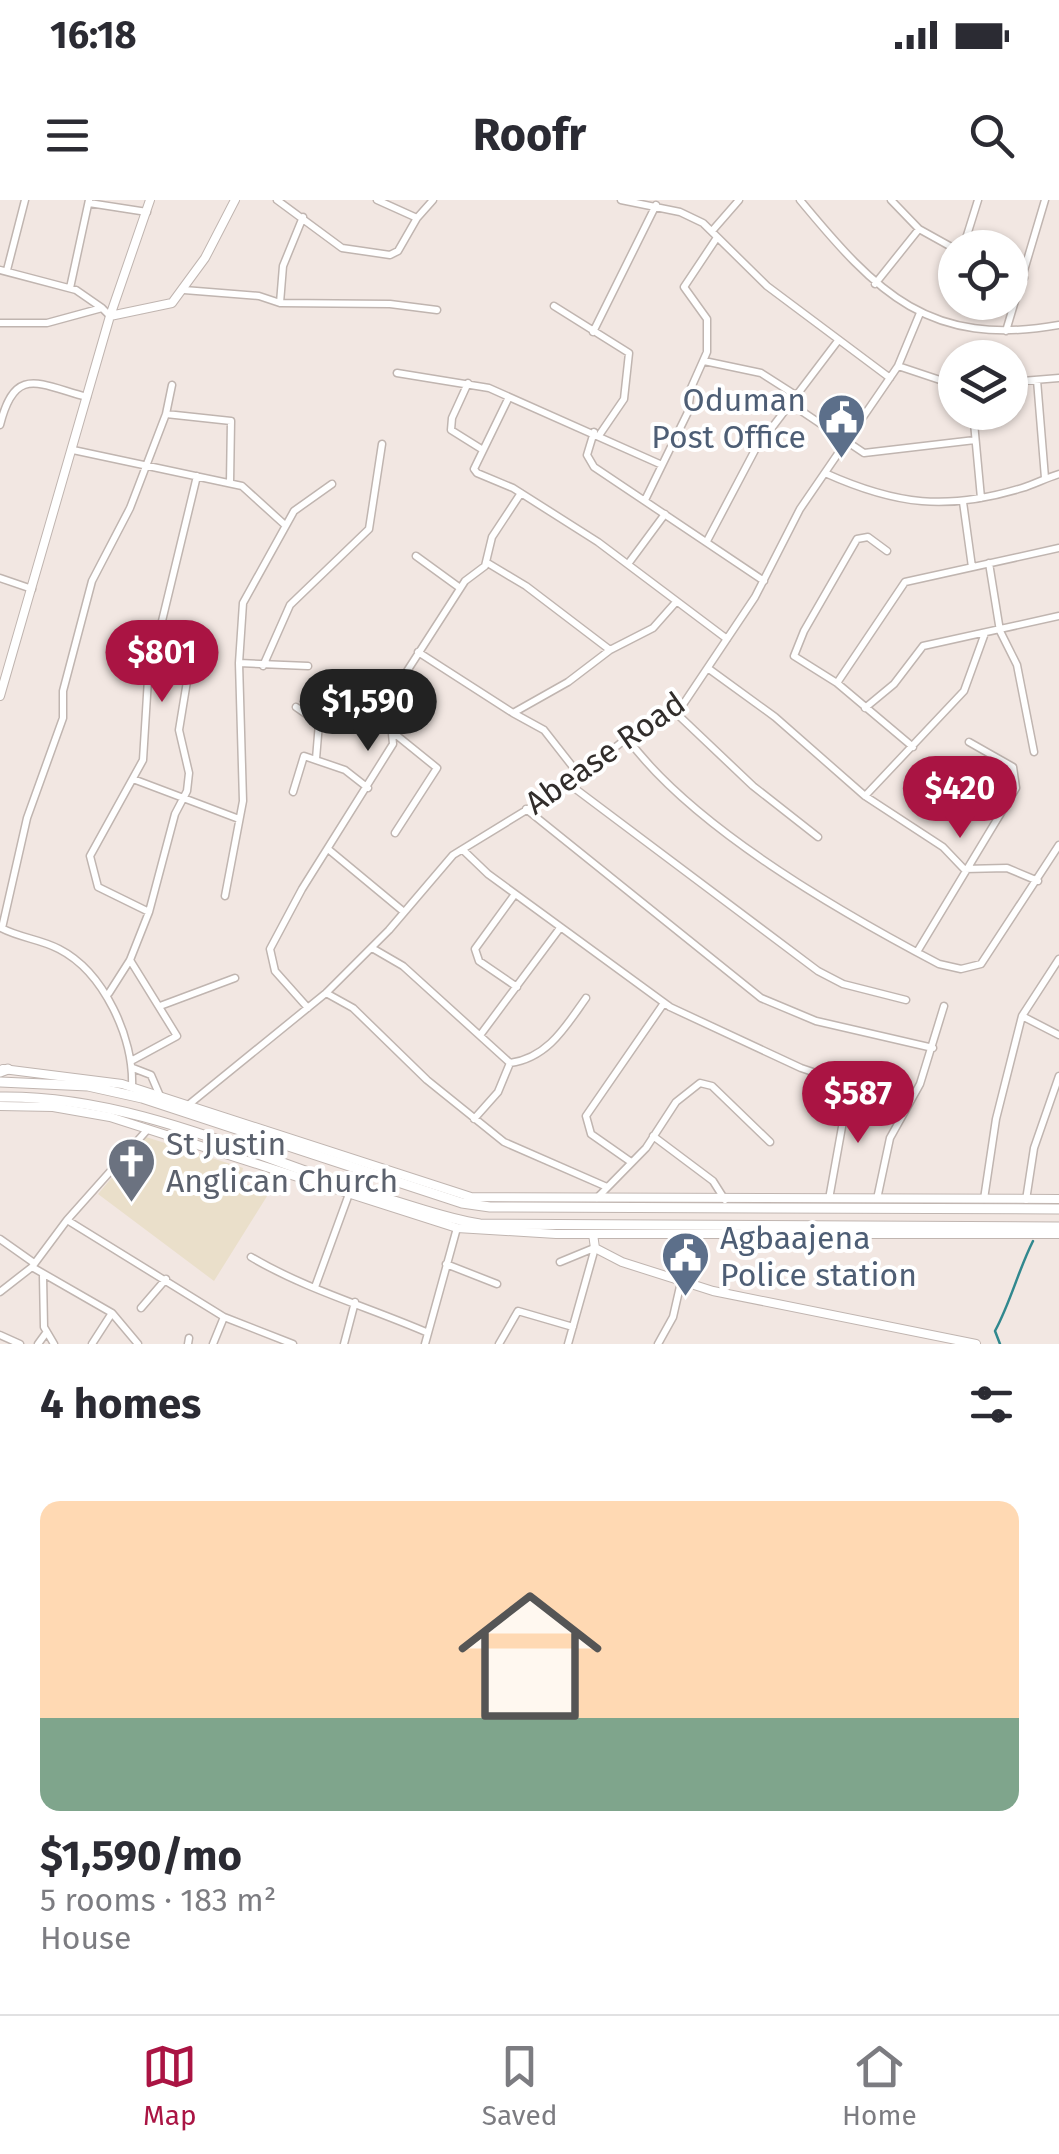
<!DOCTYPE html>
<meta charset="utf-8">
<style>
:root{--surface:#fff;--page:#f7f7f7;--text:#2b2b33;--muted:#7c7c81;--line:#e1e1e2;--accent:#aa1443}
body{margin:0;font-family:"Fira Sans",sans-serif;background:var(--page);color:var(--text);height:100vh;display:flex;flex-direction:column;font-size:38px;white-space:nowrap}
*{box-sizing:border-box;margin:0}
p{font-size:32px;color:var(--muted)}
.icon{flex:none;width:55px;height:55px;fill:none;stroke:currentColor;stroke-width:2;stroke-linecap:round;stroke-linejoin:round}
.map{position:relative;height:1144px;overflow:hidden}
.details{display:flex;flex-direction:column;background:var(--surface);flex:1}
.details>*{flex:none}
.buttons{position:absolute;left:938px;top:30px;display:grid;gap:20px}
.buttons a{display:grid;place-items:center;width:90px;height:90px;border-radius:50%;background:var(--surface);box-shadow:0 2px 8px #0004;font-size:50px}
.price{position:absolute;translate:-50% -85px;padding:0 22px;border-radius:35px;background:var(--accent);color:#fff;font-size:32px;line-height:65px;filter:drop-shadow(0 2px 5px #0008)}
.price::after{content:'';position:absolute;left:50%;top:60px;width:30px;height:22px;margin-left:-15px;background:inherit;clip-path:polygon(0 0,100% 0,50% 100%)}
.price.current{background:#222;color:#fff}
ul{padding:0;list-style:none}
li{display:grid;align-content:center;gap:20px;height:530px;padding:0 40px}
li+li{border-top:2px solid var(--line)}
li span{display:grid;place-items:center;height:310px;border-radius:20px;color:#555}
li>.icon{margin-inline-start:auto}
span .icon{width:180px;height:180px;fill:#fffc;stroke-width:1}
li b{font-size:42px}
h2{display:flex;justify-content:space-between;align-items:center;height:120px;padding:0 40px;font-size:42px}
.status{display:flex;justify-content:space-between;align-items:center;height:70px;padding:0 50px;background:var(--surface);direction:ltr}
.status svg{height:28px;fill:currentColor}
header{display:flex;justify-content:space-between;align-items:center;height:130px;padding:0 40px;background:var(--surface);font-size:45px;font-weight:700}
.tab-bar{display:flex;justify-content:space-around;align-items:center;height:140px;border-top:2px solid var(--line);background:var(--surface);font-size:28px;color:var(--muted)}
.tab-bar a{display:grid;justify-items:center;gap:5px}
.tab-bar .current{color:var(--accent)}
.map>svg:first-child{display:block}
.education{fill:#eadfca}
.lines{fill:none;stroke-linecap:round;stroke-linejoin:round}
.stream{stroke:#31888e;stroke-width:2.5}
.minor-casing{stroke:#c0b5b0;stroke-width:9}
.tertiary-casing{stroke:#c0b5b0;stroke-width:10}
.primary-casing{stroke:#c0b5b0;stroke-width:11}
.minor{stroke:#fff;stroke-width:6}
.tertiary{stroke:#fff;stroke-width:8}
.primary{stroke:#fff;stroke-width:9}
.labels{text-anchor:middle;stroke-width:8;stroke-linejoin:round;paint-order:stroke}
.service-label{font-size:32px;fill:#4e5e75;stroke:#fff;text-anchor:end}
.street-label{font-size:32px;fill:#312d2b;stroke:#fff}
.worship-label{font-size:32px;fill:#5b616d;stroke:#fff;text-anchor:start}
</style>
<div class="status"><b>16:18</b><svg viewBox="0 0 49 12"><path d="M0 12V9h3v3zM5 12V6h3v6zM10 12V3h3v9zM15 12V0h3v12zM26 1h20v11H26zM47 4h2v5h-2z"/></svg></div>
<header><svg class="icon" aria-label="menu" viewBox="0 0 24 24"><path d="M4 6h16M4 12h16M4 18h16"/></svg>Roofr<svg class="icon" aria-label="search" viewBox="0 0 24 24"><circle cx="10" cy="10" r="6"/><path d="M15 15l6 6"/></svg></header>
<div class="map">
<svg width="1059" height="1144" viewBox="0 0 1059 1144">
<rect width="100%" height="100%" fill="#f2e7e2"/>
<path class="education" d="M146,937L243,968L240,981L269,993L214,1081L98,994Z"/>
<g class="lines">
<path class="stream" d="M1000,1144L995,1131C1011,1101 1018,1071 1033,1041"/>
<defs>
<path id="minor" d="M277,0L342,48L390,55L398,51L417,18
M377,0L417,18L433,0
M621,0L680,12L703,23L767,86L890,178
M800,0C877,93 929,148 1059,125
M891,0L919,29L955,49
M89,3L147,12
M712,31L739,0
M963,48L978,0
M0,70L76,90L102,108
M7,70L25,0
M1010,73L1024,78
M875,84L919,29
M70,88L89,0
M184,90L259,96L280,103L390,104L437,110
M280,103L283,66L303,17
M554,106L629,153L624,199L600,234
M0,123H47L102,108L110,116
M1006,131L1045,0
M593,132L656,5
M704,161L761,173L797,196
M898,166L955,185
M397,173L489,188L662,265
M1037,180L1045,278
M1010,182L1059,178
M468,183L452,218L451,230L483,250
M509,197L474,269L477,273L513,288L598,342L727,439
M791,204L864,253L975,240
M973,212L981,298
M166,214L231,221L230,283
M0,225C15,165 38,184 87,197
M594,232L587,255L594,267L764,381
M73,250L242,286L285,325
M825,273C896,305 947,311 1022,288C1035,284 1046,278 1059,274
M645,300L688,212L691,188L707,152V119L684,87L716,39
M963,302L972,367
M707,341L755,250L837,142
M887,351L868,337L857,339L804,431L794,456L837,483L913,547
M416,356L460,388
M486,362L526,386L610,450
M989,363L1000,431L1017,465L1034,552
M628,364L665,314
M0,378L32,389
M418,452L513,513
M239,463L308,466
M263,466L290,405L369,329L382,244
M709,469L775,517L865,596L943,647L964,669L1007,668L1038,681
M837,483L905,382L1059,348
M296,507L319,523L316,559
M865,508L894,484L923,446L1059,416
M675,512L753,586L818,637
M627,538C693,628 840,712 939,764L961,769L981,764L1059,645
M580,576L544,530L513,513L568,482L610,450L653,428L676,402
M133,579L239,619
M569,584L818,771L843,784L906,800
M293,592L304,556L345,570L368,588
M865,596L964,491L985,433
M526,609L761,798L816,821L933,848
M395,633L437,568L395,534
M328,649L404,712
M463,650L488,674L670,807L801,868L908,904
M515,694L475,749L479,761L517,787
M225,696L243,601L239,463L243,403L294,311L332,284
M149,712L98,687L90,656L143,560L148,479L197,276
M1,728C20,738 40,739 59,749C104,772 134,838 132,887
M2,728L27,618L63,518V491L92,381L130,308L166,214L172,185
M372,748L403,766L510,863L498,892L474,919
M917,752L1016,588L1013,567L969,542
M130,760L177,836L131,861
M109,793L130,760L149,712L175,614L187,591L189,573L179,530L192,451
M326,793L353,808L427,880L504,942L607,987
M160,806L235,778
M308,808L275,771L270,749L302,689L393,544L390,513L400,482L465,381L485,366L492,337L521,293
M1022,816L1059,835
M481,834L560,728
M510,863C548,858 566,826 586,798
M133,868L151,875L160,896
M187,906L326,793L389,730L453,655L569,584L627,538L684,503L755,397L800,309L898,166L920,113
M653,936L713,981L725,1000
M631,962L591,934L586,916L664,803
M597,998L646,948L676,902L700,883L712,886L770,942
M829,999L849,888
M877,999L890,938L920,884L944,806
M984,999L996,919L1022,816L1059,759
M1026,1000L1034,948L1059,876
M67,1020L224,1117
M0,1039L34,1063
M251,1057C305,1089 368,1107 426,1132
M560,1062L594,1048
M446,1064L497,1084
M32,1067L112,1113L138,1144
M43,1076L44,1127L54,1144
M315,1087L349,994
M0,1092L32,1067L67,1020L148,929
M141,1108L166,1079
M0,1135L20,1144
M38,1144L46,1133
M92,1144L112,1113
M188,1144L189,1138
M213,1144L224,1117L293,1144
M344,1144L355,1102
M425,1144L457,1028
M499,1144L518,1111L573,1127
M568,1144L595,1048
M658,1144L673,1117L681,1082"/>
<path id="tertiary" d="M110,116L172,103L205,58L235,0
M0,496L110,116L150,0
M3,869L122,884L471,997L1059,999
M0,906L53,907L110,917L457,1028L556,1034H1059
M593,1034L595,1048L622,1062L713,1091L976,1144"/>
<path id="primary" d="M0,872L8,869
M0,882L88,886L142,898L462,1003L490,1007L1059,1009
M0,897C134,895 258,959 384,998C416,1007 447,1019 480,1024L1059,1027"/>
</defs>
<use href="#minor" class="minor-casing"/>
<use href="#tertiary" class="tertiary-casing"/>
<use href="#primary" class="primary-casing"/>
<use href="#minor" class="minor"/>
<use href="#tertiary" class="tertiary"/>
<use href="#primary" class="primary"/>
</g>
<defs>
<symbol id="civic-pin" viewBox="-11 -11 22 30"><path d="M0 17L-7.5 6A9.5 9.5 0 1 1 7.5 6Z" fill="#5c6f8a" stroke="#fff"/><path d="M-.6-6.5H3V-4.5H.6V-3L4-1V1h2V6H-6V1h2V-1L-.6-3ZM-1.2 2.5V6h2.4V2.5Z" fill="#fff"/></symbol>
<symbol id="church-pin" viewBox="-11 -11 22 30"><path d="M0 17L-7.5 6A9.5 9.5 0 1 1 7.5 6Z" fill="#6b7280" stroke="#fff"/><path d="M-1.2-6h2.4v3.5h3.3v2.4h-3.3V6h-2.4V-.1h-3.3v-2.4h3.3Z" fill="#fff"/></symbol>
</defs>
<g fill-rule="evenodd">
<use href="#civic-pin" x="814" y="190" width="55" height="75"/>
<use href="#church-pin" x="104" y="934" width="55" height="75"/>
<use href="#civic-pin" x="658" y="1028" width="55" height="75"/>
</g>
<g class="labels">
<g class="service-label">
<text x="806" y="211">Oduman<tspan x="806" dy="37">Post Office</tspan></text>
<text x="720" y="1049" text-anchor="start">Agbaajena<tspan x="720" dy="37">Police station</tspan></text>
</g>
<g class="street-label">
<text transform="translate(605 553) rotate(-35)" y="11">Abease Road</text>
</g>
<g class="worship-label">
<text x="166" y="955">St Justin<tspan x="166" dy="37">Anglican Church</tspan></text>
</g>
</g>
</svg>
<div class="buttons">
<a><svg class="icon" aria-label="locate" viewBox="0 0 24 24"><circle cx="12" cy="12" r="6"/><path d="M12 2v4M12 18v4M2 12h4M18 12h4"/></svg></a>
<a><svg class="icon" aria-label="layers" viewBox="0 0 24 24"><path d="M12 4l9 5-9 5-9-5zM3 14l9 5 9-5"/></svg></a>
</div>
<b class="price" style="left:162px;top:505px">$801</b>
<b class="price current" style="left:368px;top:554px">$1,590</b>
<b class="price" style="left:960px;top:641px">$420</b>
<b class="price" style="left:858px;top:946px">$587</b>
</div>
<section class="details">
<h2>4 homes<svg class="icon" aria-label="filters" viewBox="0 0 24 24"><path d="M4 7h16M4 17h16"/><circle cx="9" cy="7" r="2"/><circle cx="15" cy="17" r="2"/></svg></h2>
<ul>
<li><span style="background:linear-gradient(#ffd9b3 70%,#7fa58c 0)"><svg class="icon" aria-label="home" viewBox="0 0 24 24"><path d="M3 11l9-7 9 7M6 9v11h12V9"/></svg></span><div><b>$1,590/mo</b><p>5 rooms · 183 m²</p><p>House</p></div></li>
</ul>
</section>
<nav class="tab-bar">
<a class="current"><svg class="icon" aria-label="map" viewBox="0 0 24 24"><path d="M3 6l6-2 6 2 6-2v14l-6 2-6-2-6 2zM9 4v14M15 6v14"/></svg>Map</a>
<a><svg class="icon" aria-label="saved" viewBox="0 0 24 24"><path d="M7 4h10v16l-5-4-5 4z"/></svg>Saved</a>
<a><svg class="icon" aria-label="home" viewBox="0 0 24 24"><path d="M3 11l9-7 9 7M6 9v11h12V9"/></svg>Home</a>
</nav>
